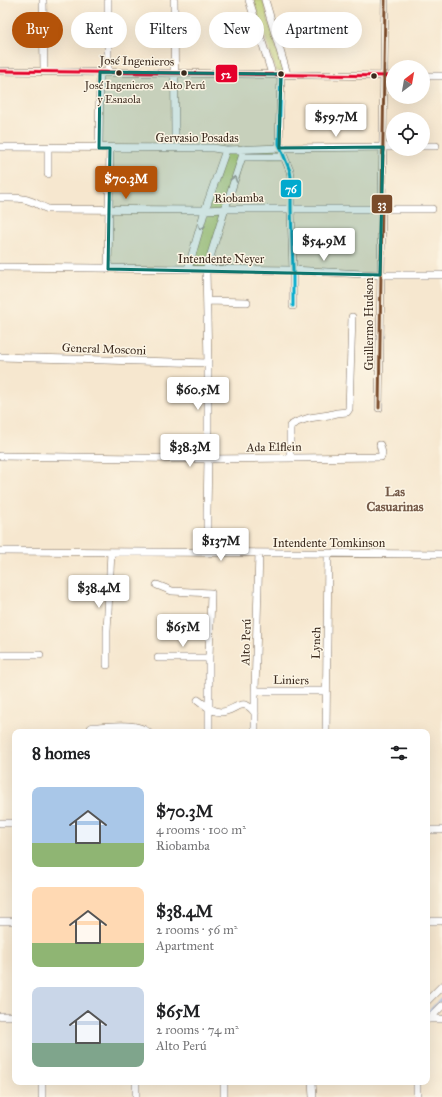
<!DOCTYPE html>
<meta charset="utf-8">
<style>
:root{--surface:#fff;--page:#f6f6f6;--text:#202124;--muted:#757577;--accent:#b45309}
body{margin:0;font-family:"IM FELL Great Primer",serif;background:var(--page);color:var(--text);height:100vh;display:flex;flex-direction:column;font-size:15px;white-space:nowrap}
*{box-sizing:border-box;margin:0}
p{font-size:13px;color:var(--muted)}
.icon{flex:none;width:22px;height:22px;fill:none;stroke:currentColor;stroke-width:2;stroke-linecap:round;stroke-linejoin:round}
.map{position:relative;flex:1;overflow:hidden}
.drawer{position:absolute;left:12px;top:729px;width:418px;height:356px;display:flex;flex-direction:column;background:var(--surface);border-radius:8px;box-shadow:0 4px 16px #0002}
.drawer>*{flex:none}
.banner{position:absolute;left:12px;top:12px;width:418px;height:36px;display:flex;gap:8px}
.needle{width:26px;rotate:31deg}
.buttons{position:absolute;left:386px;top:60px;display:grid;gap:8px}
.buttons a{display:grid;place-items:center;width:44px;height:44px;border-radius:50%;background:var(--surface);box-shadow:0 4px 16px #0002;font-size:20px}
.price{position:absolute;translate:-50% -34px;padding:0 9px;border-radius:4px;background:#fff;color:#222;font-size:13px;line-height:26px;filter:drop-shadow(0 1px 2px #0008)}
.price::after{content:'';position:absolute;left:50%;top:24px;width:12px;height:9px;margin-left:-6px;background:inherit;clip-path:polygon(0 0,100% 0,50% 100%)}
.price.active{background:var(--accent);color:#fff}
ul{padding:0;list-style:none}
li{display:flex;align-items:center;gap:12px;height:100px;padding:0 20px}
li span{display:grid;place-items:center;flex:none;width:112px;height:80px;border-radius:8px;color:#555}
li>.icon{margin-inline-start:auto}
span .icon{width:48px;height:48px;fill:#fffc;stroke-width:1}
li b{font-size:17px}
h2{display:flex;justify-content:space-between;align-items:center;height:48px;padding:0 20px;font-size:17px}
.tag{padding:0 14px;border-radius:18px;background:var(--surface);box-shadow:0 4px 16px #0002;font-size:14px;line-height:36px}
.tag.active{background:var(--accent);color:#fff}
.map>svg:first-child{display:block}
.green{fill:#b9cc6f;stroke:#7a7b46}
.lines{fill:none;stroke-linecap:round;stroke-linejoin:round}
.stream{stroke:#88b7f2;stroke-width:1.5}
.minor-casing{stroke:#7c6c5c;stroke-width:8}
.minor{stroke:#fff;stroke-width:7}
.bus-1-casing{stroke:#fcf5e5;stroke-width:6}
.bus-2-casing{stroke:#fcf5e5;stroke-width:6}
.bus-3-casing{stroke:#fcf5e5;stroke-width:6}
.bus-1{stroke:#e4002b;stroke-width:3}
.bus-2{stroke:#00a9ce;stroke-width:3}
.bus-3{stroke:#7a4b2a;stroke-width:3}
.oneway{stroke:#a79f9a}
.marked{fill:#0f766e;fill-opacity:0.2;stroke:#0f766e;stroke-width:3;stroke-linejoin:round}
.bus-dot{fill:#3b2a1e;stroke:#fcf5e5;stroke-width:1.5}
.labels{text-anchor:middle;stroke-width:3;stroke-linejoin:round;paint-order:stroke}
.bus-label{font-size:11px;fill:#3b2a1e;stroke:#fcf5e5}
.street-label{font-size:12px;fill:#3b2a1e;stroke:#fcf5e5}
.neighbourhood-label{font-size:13px;font-weight:bold;fill:#735847;stroke:#fcf5e5}
.line-badge{stroke:#fcf5e5;stroke-width:1.5}
.badge-label{font-size:11px;text-anchor:middle;font-weight:bold;fill:#fff}
</style>
<div class="map">
<svg width="442" height="1097" viewBox="0 0 442 1097">
<rect width="100%" height="100%" fill="#fcf5e5"/>
<filter id="ink" filterUnits="userSpaceOnUse"><feTurbulence type="fractalNoise" baseFrequency=".025" numOctaves="2"/><feDisplacementMap in="SourceGraphic" scale="8" xChannelSelector="R" yChannelSelector="G"/><feConvolveMatrix kernelMatrix="1 2 1 2 8 2 1 2 1" color-interpolation-filters="sRGB"/></filter>
<filter id="wash" filterUnits="userSpaceOnUse"><feTurbulence type="fractalNoise" baseFrequency=".012" numOctaves="4" result="noise"/><feDisplacementMap in="SourceGraphic" scale="16" xChannelSelector="R" yChannelSelector="G"/><feGaussianBlur stdDeviation="0.9" result="paint"/><feColorMatrix in="noise" values="0 0 0 0 0 0 0 0 0 0 0 0 0 0 0 0 0 1.4 0 .05"/><feComposite in="paint" operator="in"/></filter>
<g filter="url(#wash)">
<rect width="100%" height="100%" fill="#f6e7cf"/>
<path class="green" d="M253,0H263L284,72L276,71Z
M280,148L284,157H242L206,270L188,269L226,150Z"/>
<g class="lines">
<path class="stream" d="M427,1014L442,998"/>
</g>
</g>
<g filter="url(#ink)">
<g class="lines">
<defs>
<path id="minor" d="M43,0L44,71
M174,0L175,135
M249,0L272,74
M265,0L287,74
M0,71L393,76
M108,72V0
M281,74L279,144L290,171L291,177V209L293,270V306
M423,76H442
M423,146H436
M0,147L213,148L226,150L280,148L393,147
M99,148L100,72
M242,157H284
M48,174V148
M0,198C11,198 22,197 33,202C38,204 42,207 48,209L205,210L225,209H432
M0,267L293,270L380,275H442
M108,269L110,148
M188,269L205,210L226,150
M207,301L247,302
M0,357L208,363
M379,408L385,0
M0,456L208,459L381,457L382,453L380,445
M290,458V426L297,422L309,418L329,415L337,413L347,412L349,409L352,317
M0,551L442,554
M207,553V512L208,459V363L206,270L225,209L242,157L243,149
M157,585L172,591L211,593L209,658V732
M0,655H40
M158,658H209
M107,665V631L111,552
M255,691H326
M198,700C205,705 212,712 221,712C235,712 242,695 255,713
M90,732L91,728L93,727C107,727 136,722 148,732
M255,732V691L259,553
M326,732L328,554
M0,823H15
M427,830H442
M0,921H15
M427,921H442
M427,1001L442,986
M0,1016H15
M428,1019H442
M429,1019L442,1006
M136,1082V1097
M224,1082V1097
M312,1082L313,1097
M417,1082V1097
M42,1097V1082"/>
</defs>
<use href="#minor" class="minor-casing"/>
<use href="#minor" class="minor"/>
<defs>
<path id="bus-1" d="M0,71L393,76"/>
<path id="bus-2" d="M281,74L279,144L290,171L291,177V209L293,270V306"/>
<path id="bus-3" d="M379,408L385,0"/>
</defs>
<use href="#bus-1" class="bus-1-casing"/>
<use href="#bus-2" class="bus-2-casing"/>
<use href="#bus-3" class="bus-3-casing"/>
<use href="#bus-1" class="bus-1"/>
<use href="#bus-2" class="bus-2"/>
<use href="#bus-3" class="bus-3"/>
</g>
<defs><path id="oneway-chevron" d="M-2-3.5L2.5 0L-2 3.5" fill="none" stroke-width="1.6" stroke-linecap="round" stroke-linejoin="round"/></defs>
<g class="oneway">
<use href="#oneway-chevron" transform="translate(234 179) rotate(-72)"/>
<use href="#oneway-chevron" transform="translate(201 227) rotate(106)"/>
</g>
</g>
<path class="marked" d="M100,72L281,74L279,148L383,147L380,275L108,269L110,148H99Z"/>
<g class="bus-dot">
<circle cx="119" cy="73" r="3.5"/>
<circle cx="184" cy="73" r="3.5"/>
<circle cx="281" cy="74" r="3.5"/>
<circle cx="374" cy="76" r="3.5"/>
</g>
<g class="labels">
<g class="bus-label">
<text x="119" y="89">José Ingenieros<tspan x="119" dy="14">y Esnaola</tspan></text>
<text x="184" y="89">Alto Perú</text>
</g>
<g class="street-label">
<text transform="translate(137 61) rotate(1)" y="4">José Ingenieros</text>
<text x="197" y="142">Gervasio Posadas</text>
<text transform="translate(239 198) rotate(-1)" y="4">Riobamba</text>
<text x="221" y="263">Intendente Neyer</text>
<text transform="translate(369 324) rotate(-90)" y="4">Guillermo Hudson</text>
<text transform="translate(104 349) rotate(2)" y="4">General Mosconi</text>
<text transform="translate(274 447) rotate(-1)" y="4">Ada Elflein</text>
<text x="329" y="547">Intendente Tomkinson</text>
<text transform="translate(246 642) rotate(-88)" y="4">Alto Perú</text>
<text transform="translate(316 643) rotate(-89)" y="4">Lynch</text>
<text transform="translate(291 680) rotate(1)" y="4">Liniers</text>
</g>
<g class="neighbourhood-label">
<text x="395" y="496">Las<tspan x="395" dy="15">Casuarinas</tspan></text>
</g>
</g>
<g class="line-badge">
<rect x="215" y="64" width="23" height="19" rx="4" fill="#e4002b"/>
<rect x="280" y="179" width="22" height="19" rx="4" fill="#00a9ce"/>
<rect x="371" y="194" width="22" height="20" rx="4" fill="#7a4b2a"/>
</g>
<g class="badge-label">
<text x="226" y="78">52</text>
<text x="291" y="193">76</text>
<text x="382" y="208">33</text>
</g>
</svg>
<div class="buttons">
<a><svg class="needle" viewBox="-14 -14 28 28"><path d="M0-13l5 13h-10z" fill="#e53935"/><path d="M0 13l5-13h-10z" fill="#757577"/></svg></a>
<a><svg class="icon" aria-label="locate" viewBox="0 0 24 24"><circle cx="12" cy="12" r="6"/><path d="M12 2v4M12 18v4M2 12h4M18 12h4"/></svg></a>
</div>
<b class="price" style="left:336px;top:138px">$59.7M</b>
<b class="price active" style="left:126px;top:200px">$70.3M</b>
<b class="price" style="left:324px;top:262px">$54.9M</b>
<b class="price" style="left:198px;top:411px">$60.5M</b>
<b class="price" style="left:190px;top:468px">$38.3M</b>
<b class="price" style="left:221px;top:562px">$137M</b>
<b class="price" style="left:99px;top:609px">$38.4M</b>
<b class="price" style="left:183px;top:648px">$65M</b>
<div class="banner">
<a class="tag active">Buy</a>
<a class="tag">Rent</a>
<a class="tag">Filters</a>
<a class="tag">New</a>
<a class="tag">Apartment</a>
</div>
<section class="drawer">
<h2>8 homes<svg class="icon" aria-label="filters" viewBox="0 0 24 24"><path d="M4 7h16M4 17h16"/><circle cx="9" cy="7" r="2"/><circle cx="15" cy="17" r="2"/></svg></h2>
<ul>
<li><span style="background:linear-gradient(#a9c7e8 70%,#8fb573 0)"><svg class="icon" aria-label="home" viewBox="0 0 24 24"><path d="M3 11l9-7 9 7M6 9v11h12V9"/></svg></span><div><b>$70.3M</b><p>4 rooms · 100 m²</p><p>Riobamba</p></div></li>
<li><span style="background:linear-gradient(#ffd9b3 70%,#8fb573 0)"><svg class="icon" aria-label="home" viewBox="0 0 24 24"><path d="M3 11l9-7 9 7M6 9v11h12V9"/></svg></span><div><b>$38.4M</b><p>2 rooms · 56 m²</p><p>Apartment</p></div></li>
<li><span style="background:linear-gradient(#c9d6e8 70%,#7fa58c 0)"><svg class="icon" aria-label="home" viewBox="0 0 24 24"><path d="M3 11l9-7 9 7M6 9v11h12V9"/></svg></span><div><b>$65M</b><p>2 rooms · 74 m²</p><p>Alto Perú</p></div></li>
</ul>
</section>
</div>
